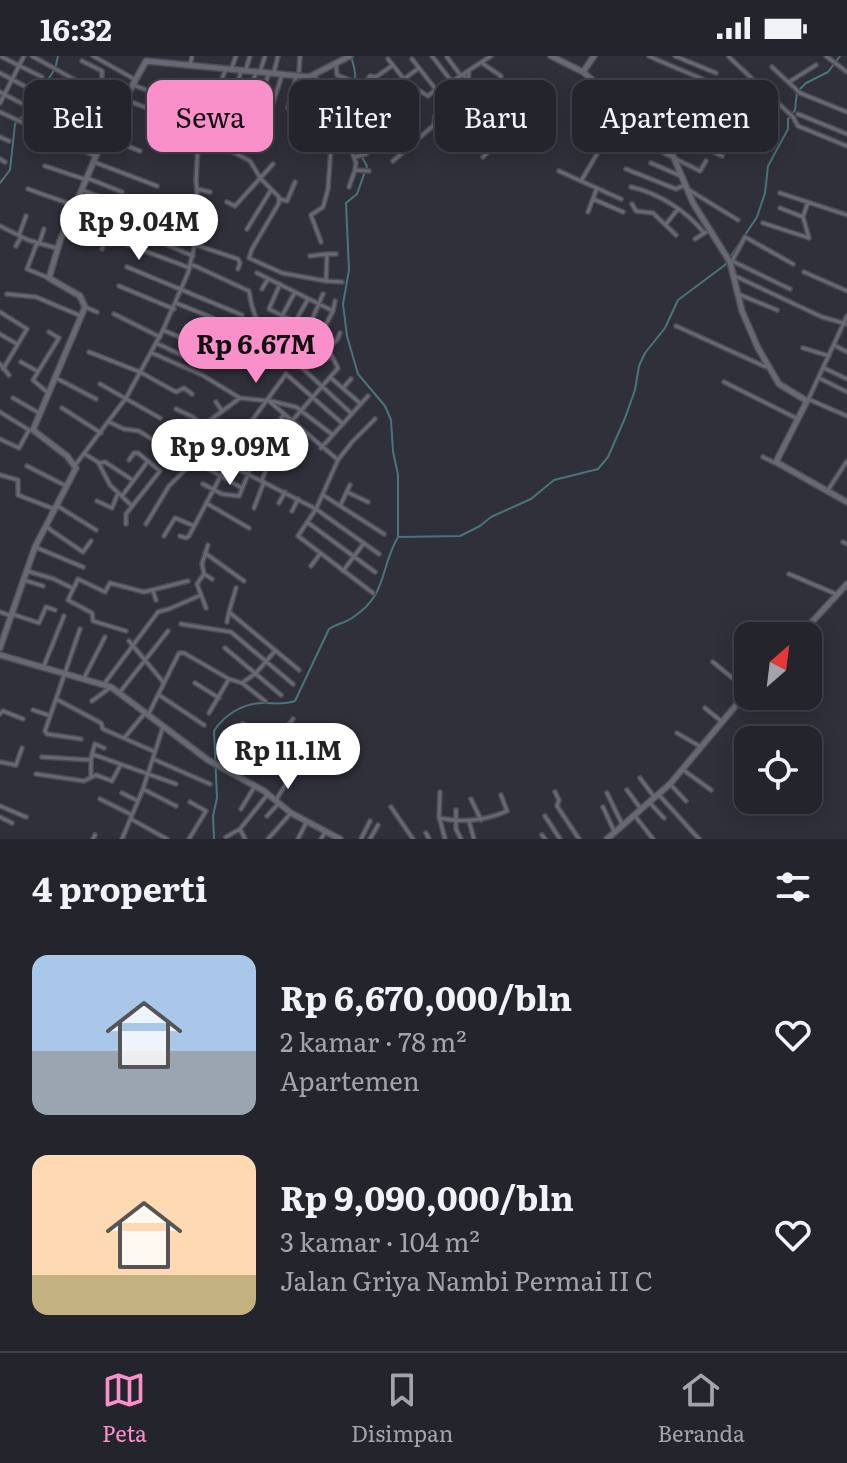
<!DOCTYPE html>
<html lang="id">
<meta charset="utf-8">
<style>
:root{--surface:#23242c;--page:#2b2c34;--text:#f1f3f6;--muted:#a3a4a9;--line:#404148;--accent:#f990ca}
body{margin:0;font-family:Literata,serif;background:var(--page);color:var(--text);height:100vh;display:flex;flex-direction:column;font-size:30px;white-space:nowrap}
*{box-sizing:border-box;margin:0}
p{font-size:26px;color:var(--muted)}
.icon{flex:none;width:44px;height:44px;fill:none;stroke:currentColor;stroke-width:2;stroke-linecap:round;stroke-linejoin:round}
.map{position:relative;height:783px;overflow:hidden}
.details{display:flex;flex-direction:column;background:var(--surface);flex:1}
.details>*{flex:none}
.hud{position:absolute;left:24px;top:24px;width:800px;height:72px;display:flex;gap:16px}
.needle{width:52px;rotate:28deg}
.controls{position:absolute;left:734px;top:566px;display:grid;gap:16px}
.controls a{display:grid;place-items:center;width:88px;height:88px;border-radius:16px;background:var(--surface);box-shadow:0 4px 20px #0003,0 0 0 2px var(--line);font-size:40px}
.price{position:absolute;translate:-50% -68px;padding:0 18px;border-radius:28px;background:#fff;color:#222;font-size:26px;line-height:52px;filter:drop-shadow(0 2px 4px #0008)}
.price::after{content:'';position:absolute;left:50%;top:48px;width:24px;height:18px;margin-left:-12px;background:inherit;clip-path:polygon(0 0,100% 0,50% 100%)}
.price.active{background:var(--accent);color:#111}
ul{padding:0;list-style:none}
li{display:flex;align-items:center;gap:24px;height:200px;padding:0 32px}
li span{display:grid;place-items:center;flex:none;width:224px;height:160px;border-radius:16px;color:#555}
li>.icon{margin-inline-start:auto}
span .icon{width:96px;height:96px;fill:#fffc;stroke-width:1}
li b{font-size:34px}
h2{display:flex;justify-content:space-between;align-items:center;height:96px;padding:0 32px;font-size:34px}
.pill{padding:0 28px;border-radius:16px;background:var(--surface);box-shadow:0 4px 20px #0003,0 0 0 2px var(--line);font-size:28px;line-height:72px}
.pill.active{background:var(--accent);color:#111}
.status{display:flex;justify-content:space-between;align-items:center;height:56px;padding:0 40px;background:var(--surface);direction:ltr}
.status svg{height:22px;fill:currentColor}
.menu{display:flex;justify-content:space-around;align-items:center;height:112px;border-top:2px solid var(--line);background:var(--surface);font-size:22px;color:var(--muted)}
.menu a{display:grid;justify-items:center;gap:4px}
.menu .active{color:var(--accent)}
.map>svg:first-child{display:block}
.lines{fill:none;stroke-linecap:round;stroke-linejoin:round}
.stream{stroke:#4a747b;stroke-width:2}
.street-casing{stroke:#4c4c54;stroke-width:6}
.secondary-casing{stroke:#4c4c54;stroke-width:8}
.street{stroke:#666873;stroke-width:3}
.secondary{stroke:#666873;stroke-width:5}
</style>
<div class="status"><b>16:32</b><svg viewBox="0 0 49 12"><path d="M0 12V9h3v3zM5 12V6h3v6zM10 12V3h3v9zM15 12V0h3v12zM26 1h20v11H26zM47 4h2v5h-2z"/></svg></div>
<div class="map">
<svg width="847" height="783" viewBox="0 0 847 783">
<rect width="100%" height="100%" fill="#2f303a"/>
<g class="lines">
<path class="stream" d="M351,1C363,34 346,44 349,69C351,85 359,96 367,110L357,138L346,147L349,214L343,248L347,280L358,318L385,350L391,364L393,395L398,419V481
M0,127L10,114L15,68L26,57L37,32L47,25L55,13L58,0
M214,783L213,760L217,742L214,675C224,659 243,647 263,647C274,647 284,649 295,645L329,573C336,568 345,567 352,562C388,539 379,514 398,481L460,480L480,470L491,461L531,443L554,424L598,413L608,401L625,362L635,334L639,310L645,297L665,272L678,244L725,209L757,161L765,137L768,110L788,73V63L795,54L797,36L806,27L828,16L840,0"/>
<defs>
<path id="street" d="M0,0L42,21
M32,0L120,49
M93,0L136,24
M432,0L452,26
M649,0C674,12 701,21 726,34C746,44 755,57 773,67
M675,0L716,17
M826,0L847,16
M447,1L461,20
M729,1L793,61L798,70L847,90
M388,3L404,23L419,12
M412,3L437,35L491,0
M82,5L102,15V25L128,37
M336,8L337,19L350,24
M190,10L192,0
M772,11L800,37L847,56
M231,14L236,0
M299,15L300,0
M245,16L250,0
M260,16L265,0
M274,16L278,0
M469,16L468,23L475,40L474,57L492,68L505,86L532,59L539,49L503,30L499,26L501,20L482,7
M0,17L30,33
M315,20L320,28L347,32
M367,24L370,20L376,21L393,9
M789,26L816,9
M133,29L166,41
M0,36L23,48
M124,43L172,62
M80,44L114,61
M233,44L241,15
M0,47L24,0
M258,49L269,17
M272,50L282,19
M47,51L59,58L49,80
M288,52L296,21
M71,55L108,74
M300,55L309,21
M0,56L95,100
M242,58L256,16
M798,58L847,78
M655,63L662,52L694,67L703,58L731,70
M112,65L124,70
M65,69L101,87
M662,72L722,100
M201,79L250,105L261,123L279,141V147L252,193L249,202L282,217L326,225L327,198H336
M0,81L9,85
M104,81L140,95
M647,82L662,96L700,115L706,105
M355,101L366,98
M483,101L503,81
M0,103L5,106
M393,105L434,69L435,60L469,35L464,19
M94,106L157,130
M651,107L681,120
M45,110L87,124
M626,113L676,133L685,129
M355,114L356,107L349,87L408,46L412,30L428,40L435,34
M559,115L581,125
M87,122L122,136
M349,131L355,114L369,115
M631,131C658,137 687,155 704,177
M28,133L73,149
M197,133L210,136
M82,134L120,149
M689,134L738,164
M780,137L847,159
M280,143L287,145L295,126
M593,143L623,156
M621,143L581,125L610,76L632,51
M227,146L235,150L273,108
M632,148L636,155L653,157L676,179
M75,151L112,165
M780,152L803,161
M588,156L597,132
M763,167L809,182L803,161L808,146
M666,168L678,153
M0,170L28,184L56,192
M125,171L193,200
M247,173L271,134
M65,174L84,182
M97,177L190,212
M19,179L26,160
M695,183L706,176
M321,186L311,159L323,151L328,133L332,78L324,63L331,30
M37,187L27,213L49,222
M39,188L44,173
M196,189L238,203L240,207L238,213
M16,190L21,181
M102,193L106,181
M310,200L327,198
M193,209L249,235C255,279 282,307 329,302
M127,211L242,259
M804,216L847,235
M257,217L333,255
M735,220L822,261L847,268
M326,225L342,226
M280,228L269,253L321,279L338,312L292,365
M119,230L174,253
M262,233L268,223
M790,233L732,205L745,181L793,208
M7,238L36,241L81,260
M738,238L777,254
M176,247L213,262
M85,251L97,256
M0,256L27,273L3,313
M114,258L160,281
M282,260L295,236
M295,266L308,243
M676,270L766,311
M308,273L323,238
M163,274L235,305C242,296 262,275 276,274C285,274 299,281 308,284L307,299
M0,278L17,288
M321,278L333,255L335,245
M156,287L192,304
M834,289L847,296
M329,291L337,284L340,277
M803,292L829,300
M89,296L140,316L176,336L184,332L192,338
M152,297L202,319L240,342L269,345L338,404
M21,306L37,315
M0,308L9,319
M301,311L352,358
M824,312L847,323
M54,321L96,343
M331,322L361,348
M819,322L847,336
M724,326L798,363
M100,328L160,362
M343,332L351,323
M47,336L33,324L59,282L49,276
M13,342L39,357
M808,343L847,360
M808,344L847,260
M271,345L296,351L333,379
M216,346L222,355
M62,352L101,377
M176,353L193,361L207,373L187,388
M0,356L29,374
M109,366L124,373L139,375L161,389L188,366
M205,368L240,342
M227,374L241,382
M0,383L19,392L29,374
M213,384L252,405
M265,386L284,358
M321,392L368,340
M85,398L98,406L110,429L132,450
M214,401L316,453L379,498
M763,401L775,407
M194,405L200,399
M100,407L105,406L131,423
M76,408L126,342L163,274L188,217L200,166L196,125L198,88L225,15
M27,410L66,430
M0,419L18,424V439L54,453
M262,424L271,401
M203,428L222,438L239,440L258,395L242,379
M828,434L847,405
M347,436L368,446
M323,439L384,478
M122,440L148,405
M97,445L112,452L118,437
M206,447L249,472
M279,447L285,436
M56,449L96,474
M340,450L350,429
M254,452L264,426
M292,455L298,443
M307,466L375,516
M126,468V458L160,415L138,397H134L129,404
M146,468L169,430L194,405L242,432
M45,470L83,496L91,485
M164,480L175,462L192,469
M180,480L186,482L189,480L245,374L286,318L343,368
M843,486L847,488
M35,491L83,511
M205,497L244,525
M311,510L320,498
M27,515L54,523L72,532
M343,515L364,487
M204,518L212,523
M789,518L836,538
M24,524L43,530
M236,532L229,556L299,614
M153,535L156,544
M373,537L298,480L316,453L338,404L352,386L375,363
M206,552L197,528L204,518L202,508L208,489
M0,556L11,560
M12,558L39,567L46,551L55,554
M227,566L229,556
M181,568L231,576L293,628
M762,571L773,580
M80,573L45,675L47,678L81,683
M126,575L93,565L92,557L68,544L78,523L105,536L110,527L144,536L188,525
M742,583L748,588
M129,585L164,627
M808,588L814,593
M225,592L281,639
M713,606L747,634
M43,612L64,560
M84,622L105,581
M195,627L219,642
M242,627L265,645
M104,628L158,556L169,553L201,539
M120,636L168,575
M159,639L204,669
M56,643L101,667L103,673L153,695
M92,645L111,631
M705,652L721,665
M33,654L48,659
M209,657L229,623
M0,658L3,655L23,663
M148,659L179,597H184L229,623L242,627L256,617L275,595
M285,674L295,681L291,693
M677,677L701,691
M240,679V672L243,668
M261,679V693
M125,681L145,657
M92,698L95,688L104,692
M42,701L91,704L92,698L176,728
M153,703L210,728
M91,704V720
M0,706L16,709L22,692
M224,711V699L240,679H281L293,663
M682,713L711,734
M36,718L84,725L96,719L112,725L120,710
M640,722L655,742
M670,728L686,745
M143,733L176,750
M627,734L641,753
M440,736L439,762C464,767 485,765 507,755L501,739
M555,736L559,744L557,750L579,783
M122,737L138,745
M607,737L623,770
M659,739L699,783
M100,743L132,759
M471,743L481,764
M276,744L292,718
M650,747L664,762
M0,750L26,761
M391,751L413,783
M603,751L615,777
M241,753L255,730
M456,754V773L461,783
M267,760L279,747
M545,760L560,783
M635,760L653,783
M0,761L12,767
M131,763L167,783
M440,764L445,783
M469,765L474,783
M426,777L429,783
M542,779L545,783
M226,781L240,773
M93,783L95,779
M122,783L143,733L163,671
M189,783L206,755L190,746
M245,783L240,773L268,738
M268,783L291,757
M298,783L307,765
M321,783L326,775
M361,783L370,765
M370,783L378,769"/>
<path id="secondary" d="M551,0L583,16L604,34L650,60L660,69L693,147L730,206L742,255L758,292L779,328L807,345L776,406L847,446
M583,16L594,0
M799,580L847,528
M0,592L35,491L76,412L67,400L33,374L85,251L80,240L49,222L60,185L104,81L146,5L309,21L350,0
M0,599L111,631L208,704L264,735L291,757L340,783
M607,783L670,728L748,635"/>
</defs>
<use href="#street" class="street-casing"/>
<use href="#secondary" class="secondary-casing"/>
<use href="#street" class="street"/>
<use href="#secondary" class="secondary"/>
</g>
</svg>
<div class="controls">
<a><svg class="needle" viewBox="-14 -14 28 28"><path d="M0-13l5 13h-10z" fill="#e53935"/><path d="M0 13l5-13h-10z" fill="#a3a4a9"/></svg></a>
<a><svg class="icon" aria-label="locate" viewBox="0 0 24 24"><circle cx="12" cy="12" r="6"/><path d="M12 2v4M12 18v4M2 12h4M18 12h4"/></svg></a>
</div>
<b class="price" style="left:139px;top:206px">Rp 9.04M</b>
<b class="price active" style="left:256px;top:329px">Rp 6.67M</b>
<b class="price" style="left:230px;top:431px">Rp 9.09M</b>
<b class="price" style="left:288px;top:735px">Rp 11.1M</b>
<div class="hud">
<a class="pill">Beli</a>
<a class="pill active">Sewa</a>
<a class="pill">Filter</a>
<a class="pill">Baru</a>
<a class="pill">Apartemen</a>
</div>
</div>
<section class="details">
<h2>4 properti<svg class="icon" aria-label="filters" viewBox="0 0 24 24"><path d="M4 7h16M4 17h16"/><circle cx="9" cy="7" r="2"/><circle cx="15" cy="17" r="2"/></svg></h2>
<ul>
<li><span style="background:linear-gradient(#a9c7e8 60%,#9aa5b1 0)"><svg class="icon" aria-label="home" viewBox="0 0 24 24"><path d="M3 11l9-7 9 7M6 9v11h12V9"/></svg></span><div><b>Rp 6,670,000/bln</b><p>2 kamar · 78 m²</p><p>Apartemen</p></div><svg class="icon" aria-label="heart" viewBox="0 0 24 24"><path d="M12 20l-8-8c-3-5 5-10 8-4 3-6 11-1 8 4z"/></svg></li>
<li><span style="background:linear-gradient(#ffd9b3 75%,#c2b280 0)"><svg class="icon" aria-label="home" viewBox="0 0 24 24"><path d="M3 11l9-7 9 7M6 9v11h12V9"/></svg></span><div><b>Rp 9,090,000/bln</b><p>3 kamar · 104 m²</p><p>Jalan Griya Nambi Permai II C</p></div><svg class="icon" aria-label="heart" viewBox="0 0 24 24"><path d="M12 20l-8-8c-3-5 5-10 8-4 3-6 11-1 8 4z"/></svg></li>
</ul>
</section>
<nav class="menu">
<a class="active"><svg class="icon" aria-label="map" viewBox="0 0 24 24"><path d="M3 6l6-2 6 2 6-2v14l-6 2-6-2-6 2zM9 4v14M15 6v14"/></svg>Peta</a>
<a><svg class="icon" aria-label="saved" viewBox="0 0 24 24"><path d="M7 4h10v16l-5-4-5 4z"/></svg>Disimpan</a>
<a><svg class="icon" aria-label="home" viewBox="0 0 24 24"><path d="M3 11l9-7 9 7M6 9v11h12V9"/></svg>Beranda</a>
</nav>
